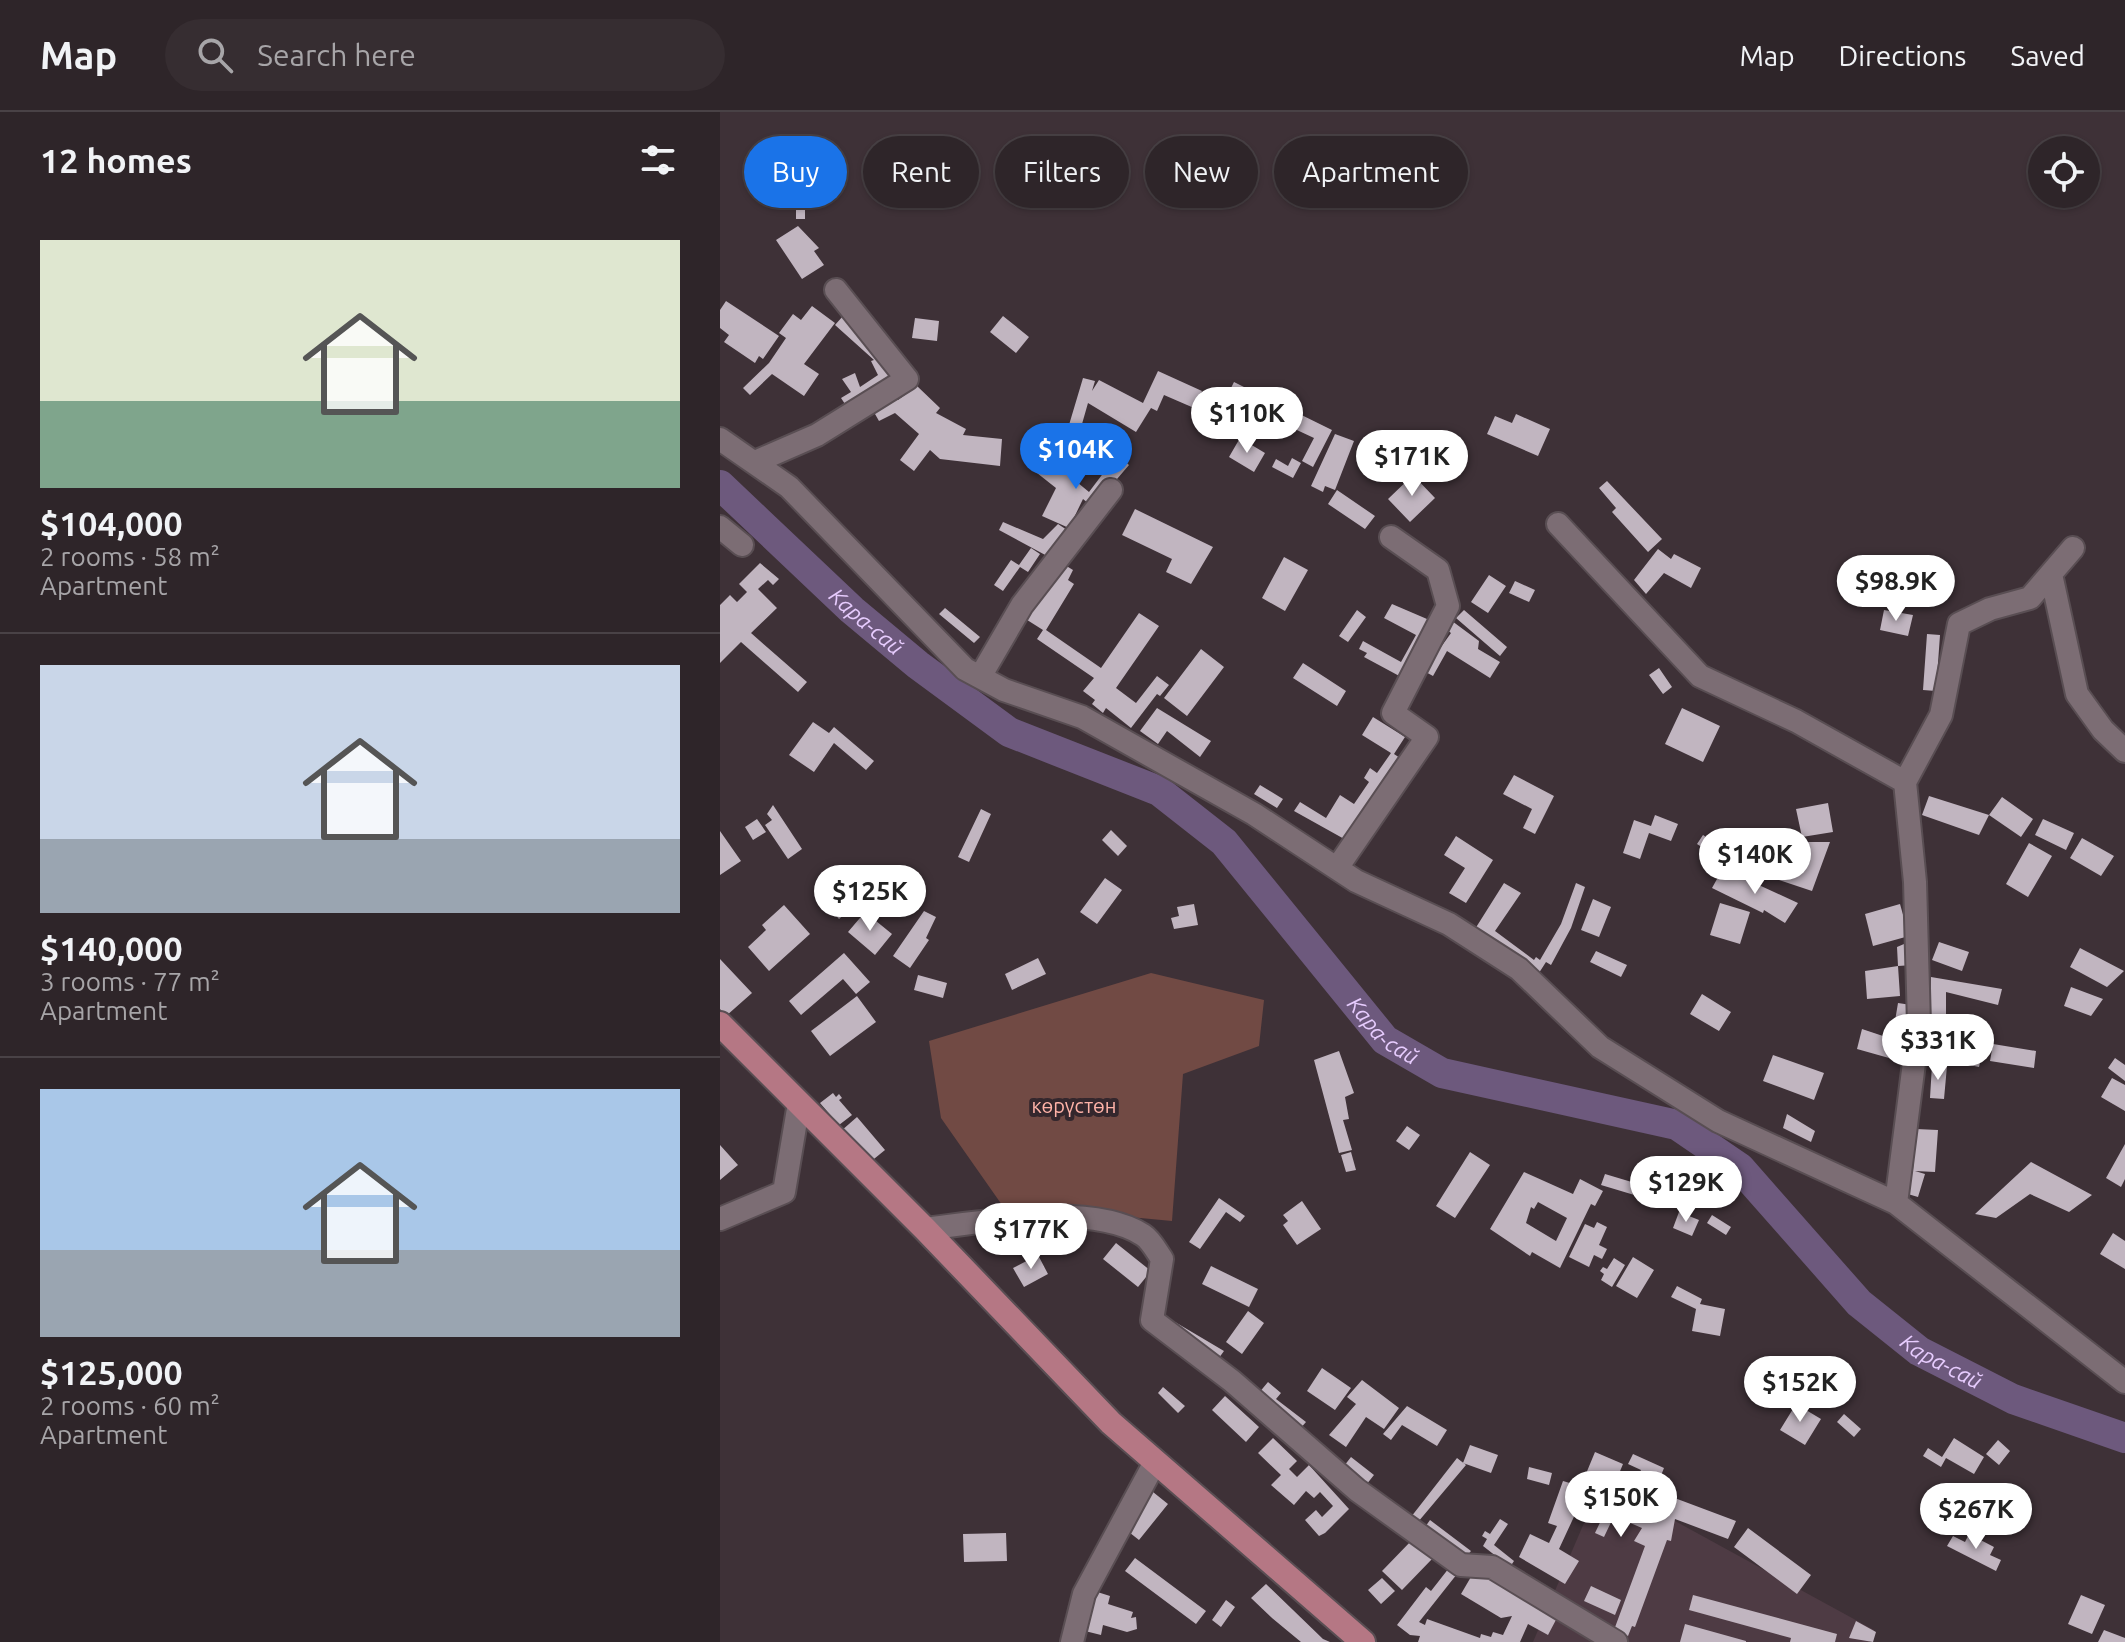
<!DOCTYPE html>
<meta charset="utf-8">
<style>
:root{--surface:#2e2529;--page:#362d31;--text:#f1f3f6;--muted:#a7a5a8;--line:#494246;--accent:#1a73e8}
body{margin:0;font-family:Ubuntu,sans-serif;background:var(--page);color:var(--text);height:100vh;display:flex;flex-direction:column;font-size:30px;white-space:nowrap}
*{box-sizing:border-box;margin:0}
p{font-size:26px;color:var(--muted)}
.icon{flex:none;width:44px;height:44px;fill:none;stroke:currentColor;stroke-width:2;stroke-linecap:round;stroke-linejoin:round}
.map{position:relative;flex:1;overflow:hidden}
.drawer{display:flex;flex-direction:column;background:var(--surface);width:720px}
.drawer>*{flex:none}
.banner{position:absolute;left:24px;top:24px;width:760px;height:72px;display:flex;gap:16px}
.fabs{position:absolute;left:1308px;top:24px;display:grid;gap:16px}
.fabs a{display:grid;place-items:center;width:72px;height:72px;border-radius:50%;background:var(--surface);box-shadow:0 2px 6px #0004,0 0 0 2px var(--line);font-size:40px}
.price{position:absolute;translate:-50% -68px;padding:0 18px;border-radius:28px;background:#fff;color:#222;font-size:26px;line-height:52px;filter:drop-shadow(0 2px 4px #0008)}
.price::after{content:'';position:absolute;left:50%;top:48px;width:24px;height:18px;margin-left:-12px;background:inherit;clip-path:polygon(0 0,100% 0,50% 100%)}
.price.on{background:var(--accent);color:#fff}
ul{padding:0;list-style:none}
li{display:grid;align-content:center;gap:16px;height:424px;padding:0 40px}
li+li{border-top:2px solid var(--line)}
li span{display:grid;place-items:center;height:248px;border-radius:0px;color:#555}
li>.icon{margin-inline-start:auto}
span .icon{width:144px;height:144px;fill:#fffc;stroke-width:1}
li b{font-size:34px}
h2{display:flex;justify-content:space-between;align-items:center;height:96px;padding:0 40px;font-size:34px}
.chip{padding:0 28px;border-radius:36px;background:var(--surface);box-shadow:0 2px 6px #0004,0 0 0 2px var(--line);font-size:28px;line-height:72px}
.chip.on{background:var(--accent);color:#fff}
header{display:flex;align-items:center;gap:48px;box-sizing:border-box;height:112px;padding:0 40px;background:var(--surface);border-bottom:2px solid var(--line)}
header strong{font-size:38px}
nav{display:flex;gap:44px;margin-inline-start:auto;font-size:28px}
.search{width:560px;height:72px;background:var(--page);display:flex;align-items:center;gap:20px;box-sizing:border-box;padding:0 28px;border-radius:44px;color:var(--muted);font-size:30px}
main{display:flex;flex:1;min-height:0}
.map>svg:first-child{display:block}
.built{fill:#4e3b44}
.green{fill:#714a44}
.lines{fill:none;stroke-linecap:round;stroke-linejoin:round}
.river{stroke:#6d597d;stroke-width:30}
.building{fill:#c1b5c0;fill-rule:evenodd}
.minor-casing{stroke:#594e53;stroke-width:26}
.major-casing{stroke:#594e53;stroke-width:28}
.minor{stroke:#7c6d74;stroke-width:22}
.major{stroke:#b57784;stroke-width:24}
.labels{text-anchor:middle;stroke-width:8;stroke-linejoin:round;paint-order:stroke}
.park-label{font-size:20px;fill:#ffb3a8;stroke:#34272d}
.water-label{font-size:22px;font-style:italic;fill:#e7ccfe;stroke:#34272d}
</style>
<header>
<strong>Map</strong>
<div class="search"><svg class="icon" aria-label="search" viewBox="0 0 24 24"><circle cx="10" cy="10" r="6"/><path d="M15 15l6 6"/></svg>Search here</div>
<nav><a>Map</a><a>Directions</a><a>Saved</a></nav>
</header>
<main>
<section class="drawer">
<h2>12 homes<svg class="icon" aria-label="filters" viewBox="0 0 24 24"><path d="M4 7h16M4 17h16"/><circle cx="9" cy="7" r="2"/><circle cx="15" cy="17" r="2"/></svg></h2>
<ul>
<li><span style="background:linear-gradient(#dfe7d0 65%,#7fa58c 0)"><svg class="icon" aria-label="home" viewBox="0 0 24 24"><path d="M3 11l9-7 9 7M6 9v11h12V9"/></svg></span><div><b>$104,000</b><p>2 rooms · 58 m²</p><p>Apartment</p></div></li>
<li><span style="background:linear-gradient(#c9d6e8 70%,#9aa5b1 0)"><svg class="icon" aria-label="home" viewBox="0 0 24 24"><path d="M3 11l9-7 9 7M6 9v11h12V9"/></svg></span><div><b>$140,000</b><p>3 rooms · 77 m²</p><p>Apartment</p></div></li>
<li><span style="background:linear-gradient(#a9c7e8 65%,#9aa5b1 0)"><svg class="icon" aria-label="home" viewBox="0 0 24 24"><path d="M3 11l9-7 9 7M6 9v11h12V9"/></svg></span><div><b>$125,000</b><p>2 rooms · 60 m²</p><p>Apartment</p></div></li>
</ul>
</section>
<div class="map">
<svg width="1405" height="1530" viewBox="0 0 1405 1530">
<rect width="100%" height="100%" fill="#3e3137"/>
<path class="built" d="M882,1369L1154,1518L1149,1530H813Z"/>
<path class="green" d="M431,861L544,888L539,934L463,962L452,1109L282,1093L221,1006L209,929Z"/>
<g class="lines">
<path class="river" id="s1" d="M0,373L132,498L198,553L289,620L439,679L504,730L665,928L722,961L957,1013L1020,1056L1139,1191L1199,1239L1293,1287L1405,1326"/>
</g>
<path class="building" d="M76,87H85V107H76Z
M78,114L99,136L94,139L104,153L82,167L56,128Z
M6,189L59,224L43,247L39,244L35,251L4,230L9,223L0,216V198Z
M92,194L115,211L84,252L99,262L84,284L52,262L30,283L23,276L49,251L66,226L59,221L73,202L81,208Z
M123,204L173,263L127,295L121,286L131,280L122,267L135,261L140,275L158,263L151,249L154,248L115,213Z
M283,204L309,225L296,241L270,220Z
M195,206L219,209L217,229L192,226Z
M438,259L482,279L474,296L444,283L437,299L431,296L416,320L368,291L358,326L346,323L363,266L375,269L372,279L379,268L423,291Z
M514,270L524,275L514,295L504,290Z
M197,274L220,296L216,301L246,317L243,323L282,327L280,354L220,347L210,338L194,359L180,348L199,322L175,301L159,309L151,295L175,285L178,288Z
M549,287L612,318L593,355L582,349L594,326L547,304L537,324L515,313L526,288L544,297Z
M796,302L830,317L818,344L767,322L775,304L792,311Z
M615,322L634,329L615,378L605,374L603,380L591,374Z
M520,326L545,341L534,360L509,345Z
M397,343L409,353L373,395L363,387L349,416L322,404L336,376L317,361L329,347L369,380Z
M572,346L581,351L573,366L552,355L556,347L568,354Z
M693,363L715,386L690,410L668,387Z
M887,369L942,427L928,440L892,400L896,396L879,376Z
M617,378L655,404L645,417L608,392Z
M415,397L493,435L471,472L446,460L452,447L402,423Z
M283,410L323,427L338,412L347,418L329,445L279,418Z
M311,436L320,442L308,460L300,455L283,479L274,473L291,448L299,453Z
M938,437L951,447L954,442L981,456L971,476L944,461L926,482L914,468Z
M564,445L588,458L565,499L542,486Z
M340,450L353,458L348,468L354,472L326,518L381,556L419,501L439,514L396,576L416,591L437,564L449,573L440,584L437,582L411,616L386,596L383,601L372,592L375,588L363,579L374,566L317,527L323,518L304,506Z
M40,451L59,467L53,473L48,468L38,477L57,496L31,521L87,570L78,580L21,530L0,551V493L10,483L17,490L27,480L19,472Z
M769,463L786,474L768,501L751,490Z
M795,469L815,478L809,490L789,481Z
M672,492L714,510L683,566L644,545L647,541L639,537L643,529L681,550L696,523L664,506Z
M225,496L260,525L254,531L219,502Z
M637,498L646,505L628,530L619,524Z
M744,498L787,535L780,544L736,506Z
M1164,498L1193,503L1188,524L1160,518Z
M732,509L759,529L758,537L780,550L770,566L727,539L713,564L702,558L716,533L721,535L731,521L727,518Z
M1207,522L1220,523L1216,579L1203,578Z
M481,537L504,555L467,604L444,586Z
M583,551L626,579L617,594L573,566Z
M939,556L952,575L943,582L929,563Z
M437,596L491,629L480,645L447,619L438,632L420,619Z
M962,596L1000,614L983,650L945,632Z
M653,605L685,625L674,642L680,646L626,728L574,699L580,690L606,706L620,683L634,692L649,670L644,666L650,656L657,661L671,641L642,623Z
M93,610L109,621L114,615L154,649L146,658L114,631L94,660L69,643Z
M794,663L834,684L815,722L803,716L812,697L783,682Z
M540,673L563,687L557,696L534,682Z
M1209,684L1269,703L1259,723L1202,703Z
M1282,685L1313,707L1301,725L1269,703Z
M1108,691L1113,720L1082,725L1076,697Z
M53,693L82,737L68,747L45,713L52,708L47,702Z
M261,697L271,702L249,750L238,745Z
M935,703L958,712L951,729L929,721L920,747L903,741L914,708L931,714Z
M37,707L46,720L33,728L25,715Z
M1323,707L1354,721L1346,738L1315,723Z
M391,718L407,734L398,744L382,728Z
M0,719L21,749L0,763Z
M983,723L1000,734L994,743L977,732Z
M736,724L773,748L746,791L729,781L745,756L724,743Z
M1362,726L1394,744L1381,764L1350,746Z
M1072,730H1110L1092,779L1059,768Z
M1309,731L1332,744L1308,785L1286,772Z
M1017,738L1053,758L1048,768L1012,748Z
M1002,758L1004,763H1017L1078,791L1065,811L1044,798L1043,801L992,776Z
M385,766L402,778L377,812L360,800Z
M784,771L801,781L775,819L814,848L816,845L820,848L841,812L856,771L865,775L851,816L831,853L826,850L817,864L755,817Z
M128,784L135,793L119,807L111,798Z
M873,787L891,795L879,825L861,818Z
M1000,791L1030,800L1020,832L990,823Z
M474,792L478,813L454,817L451,806L459,804L457,795Z
M1180,792L1189,824L1153,834L1145,802Z
M64,793L90,822L49,859L28,835L46,818L42,813Z
M204,799L216,805L206,826L209,828L190,856L173,844Z
M145,800L172,822L155,843L128,820Z
M1205,823L1208,852L1178,854L1180,884L1147,887L1145,859L1178,854L1177,835Z
M1219,830L1249,840L1242,859L1212,848Z
M1360,836L1404,859L1387,875L1350,855Z
M876,839L907,853L901,865L870,850Z
M124,841L150,870L136,882L123,867L81,903L69,889Z
M318,846L326,862L292,878L285,862Z
M0,847L32,881L6,904L0,897Z
M198,863L227,871L223,886L194,878Z
M1211,865L1282,877L1278,893L1226,880V914L1210,913Z
M1351,875L1383,887L1371,904L1344,894Z
M982,882L1011,900L999,919L970,902Z
M137,884L156,910L110,944L91,919Z
M1178,891L1198,894L1193,930L1172,927Z
M1142,917L1172,927L1169,946L1137,937Z
M1207,920L1264,932L1259,955L1202,943Z
M1273,932L1316,939L1314,956L1270,949Z
M619,939L634,981L625,985L629,1007L623,1008L632,1038L619,1041L594,948Z
M1053,943L1104,961L1094,988L1043,969Z
M1395,946L1405,953V969L1388,956Z
M1212,953L1227,954L1224,987L1210,986Z
M1392,966L1405,973V999L1381,985Z
M113,981L116,985L119,982L122,986L119,988L132,1003L119,1013L100,991Z
M1067,1002L1095,1019L1091,1030L1063,1016Z
M137,1005L165,1038L149,1051L121,1019Z
M687,1014L700,1023L689,1038L676,1029Z
M1196,1017L1218,1018L1215,1060L1195,1059L1205,1062L1198,1085L1181,1080L1188,1057L1193,1058Z
M1405,1032V1067L1401,1075L1386,1066Z
M0,1033L18,1053L0,1068Z
M631,1040L636,1058L626,1060L621,1043Z
M750,1040L770,1053L735,1106L716,1094Z
M1311,1050L1372,1083L1349,1100L1310,1082L1276,1106L1255,1102Z
M804,1060L853,1082L860,1067L883,1079L875,1094L871,1092L840,1156L812,1140L810,1144L770,1117ZM818,1090L847,1106L836,1129L806,1111L811,1095L814,1097Z
M885,1062L925,1074L921,1085L881,1073Z
M499,1086L525,1104L520,1110L506,1100L480,1137L469,1130Z
M582,1089L601,1117L577,1133L563,1113L568,1109L563,1103Z
M959,1100L979,1108L972,1124L953,1116Z
M992,1103L1011,1115L1006,1123L987,1111Z
M877,1110L887,1115L879,1133L887,1137L882,1147L874,1143L869,1155L849,1145L865,1112L874,1116Z
M1393,1121L1405,1129V1157L1380,1142Z
M396,1131L431,1159L418,1175L383,1147Z
M318,1143L328,1162L304,1175L293,1156Z
M913,1145L934,1158L917,1186L896,1174Z
M894,1146L905,1153L892,1175L881,1168L884,1162L880,1159L883,1155L887,1157Z
M491,1154L538,1177L529,1195L482,1172Z
M957,1174L982,1187L980,1192L1005,1197L1000,1224L972,1219L976,1197L951,1185Z
M528,1199L544,1211L522,1242L506,1230Z
M455,1210L504,1239L496,1250L451,1216Z
M602,1256L631,1276L615,1298L587,1279Z
M642,1268L679,1296L664,1317L646,1305L626,1335L609,1323L636,1292L627,1285Z
M548,1270L561,1281L556,1287L586,1310L579,1318L538,1282Z
M443,1275L465,1294L458,1301L438,1281Z
M505,1284L539,1315L526,1330L492,1298Z
M1076,1292L1101,1307L1085,1333L1060,1318Z
M687,1294L727,1318L717,1334L682,1313L671,1328L663,1322Z
M1124,1302L1141,1317L1134,1325L1117,1310Z
M553,1326L577,1349L569,1357L577,1365L589,1353L629,1397L605,1421L599,1424L585,1408L596,1398L602,1405L613,1394L600,1380L594,1386L586,1379L574,1393L551,1373L561,1363L538,1341Z
M1234,1326L1264,1345L1254,1362L1226,1346L1221,1355L1203,1344L1208,1336L1222,1345Z
M1278,1328L1290,1339L1279,1353L1266,1342Z
M750,1333L778,1343L771,1361L743,1351Z
M875,1340L903,1352L891,1381L863,1369Z
M913,1342L944,1356L940,1366L927,1360L924,1368L918,1365L921,1358L908,1352Z
M631,1345L654,1363L646,1373L624,1354Z
M737,1346L746,1353L698,1410L691,1405Z
M809,1355L832,1361L829,1373L807,1367Z
M843,1369L883,1381L925,1402L933,1384L942,1387L944,1382L1016,1409L1008,1427L955,1407L951,1429L947,1428L915,1515L912,1514L908,1524L894,1518L925,1434L914,1429L922,1416L894,1404L884,1425L875,1421L885,1400L850,1387L849,1391L858,1396L839,1437L859,1449L845,1472L799,1445L810,1422L829,1431L837,1414L828,1411Z
M433,1380L448,1392L419,1428L405,1417Z
M780,1407L788,1412L774,1433L794,1449L790,1455L763,1434L767,1427L762,1424L765,1419L770,1422Z
M710,1408L751,1439L746,1445L703,1418Z
M1028,1416L1091,1463L1077,1482L1014,1435Z
M286,1421L287,1449L244,1450L243,1422Z
M1249,1422L1274,1435L1270,1443L1281,1448L1276,1459L1227,1434L1233,1424L1245,1430Z
M693,1427L713,1446L682,1478L662,1459Z
M415,1446L486,1499L476,1512L405,1459Z
M729,1456L737,1462L699,1510L705,1513L707,1507L760,1526L761,1522L771,1525L773,1520L783,1523L792,1504L781,1506L741,1482L755,1458L838,1504L828,1523L808,1512L800,1530H698L700,1524L690,1523L677,1513L706,1475L711,1479Z
M662,1466L675,1479L661,1492L648,1478Z
M546,1472L603,1527L610,1530H581L552,1506L531,1486Z
M871,1474L901,1488L895,1503L864,1489Z
M371,1478L390,1484L388,1492L413,1500L411,1506L416,1505L417,1517L407,1520L383,1513L381,1523L361,1518Z
M973,1483L1117,1522L1115,1530H1070L1071,1526L969,1498Z
M1361,1483L1385,1493L1372,1522L1348,1512Z
M506,1488L515,1495L501,1515L492,1508Z
M1136,1509L1156,1520L1153,1530L1129,1526Z
M965,1512L1026,1529V1530H960Z
M1384,1518L1405,1526V1530H1378Z"/>
<g class="lines">
<defs>
<path id="minor" d="M0,327L69,375L245,557L284,578L362,605L534,702L636,769L729,812L799,857L880,935L998,1009L1176,1091L1405,1270
M35,350L97,323L187,267L116,178
M838,412L980,564L1076,609L1185,670
M0,415L22,433
M1331,462L1357,582L1383,618L1405,639
M260,565L302,493L391,378
M617,756L707,625L673,601L728,494L718,458L671,425
M1176,1091L1199,912L1195,770L1185,670L1221,603L1239,512L1270,497L1310,486L1353,436
M0,1107L64,1080L79,991
M205,1117C263,1110 372,1090 423,1123C431,1128 437,1140 442,1147L432,1208L512,1269L637,1378L741,1453L772,1455L896,1530
M352,1530L364,1482L434,1352"/>
<path id="major" d="M0,912L205,1117L391,1311L643,1530"/>
</defs>
<use href="#minor" class="minor-casing"/>
<use href="#major" class="major-casing"/>
<use href="#minor" class="minor"/>
<use href="#major" class="major"/>
</g>
<g class="labels">
<g class="park-label">
<text x="354" y="1001">көрүстөн</text>
</g>
<g class="water-label">
<text dy="8" stroke="none"><textPath href="#s1" startOffset="200">Кара-сай</textPath></text>
<text dy="8" stroke="none"><textPath href="#s1" startOffset="872">Кара-сай</textPath></text>
<text dy="8" stroke="none"><textPath href="#s1" startOffset="1544">Кара-сай</textPath></text>
</g>
</g>
</svg>
<div class="fabs">
<a><svg class="icon" aria-label="locate" viewBox="0 0 24 24"><circle cx="12" cy="12" r="6"/><path d="M12 2v4M12 18v4M2 12h4M18 12h4"/></svg></a>
</div>
<b class="price" style="left:527px;top:343px">$110K</b>
<b class="price on" style="left:356px;top:379px">$104K</b>
<b class="price" style="left:692px;top:386px">$171K</b>
<b class="price" style="left:1176px;top:511px">$98.9K</b>
<b class="price" style="left:1035px;top:784px">$140K</b>
<b class="price" style="left:150px;top:821px">$125K</b>
<b class="price" style="left:1218px;top:970px">$331K</b>
<b class="price" style="left:966px;top:1112px">$129K</b>
<b class="price" style="left:311px;top:1159px">$177K</b>
<b class="price" style="left:1080px;top:1312px">$152K</b>
<b class="price" style="left:901px;top:1427px">$150K</b>
<b class="price" style="left:1256px;top:1439px">$267K</b>
<div class="banner">
<a class="chip on">Buy</a>
<a class="chip">Rent</a>
<a class="chip">Filters</a>
<a class="chip">New</a>
<a class="chip">Apartment</a>
</div>
</div>
</main>
